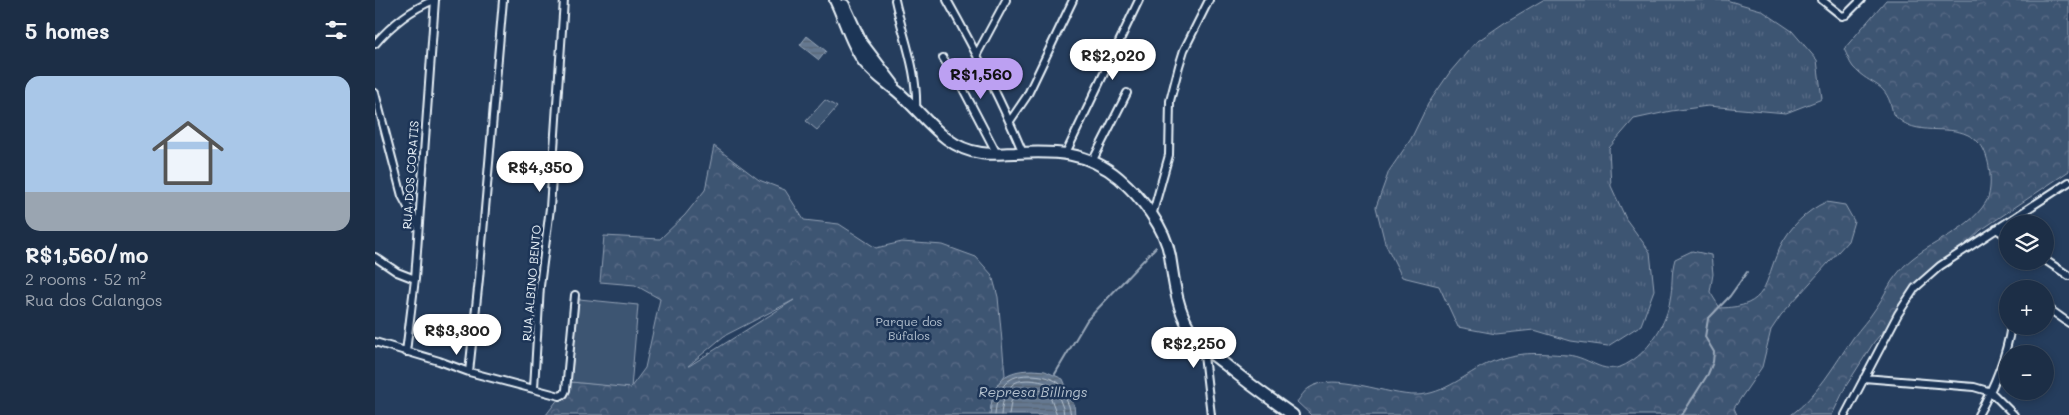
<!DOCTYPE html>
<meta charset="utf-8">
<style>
:root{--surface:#1c2e46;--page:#25364d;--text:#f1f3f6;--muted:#a0a8b3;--line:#3a4a5f;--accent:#bca0f2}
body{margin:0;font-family:Mali,sans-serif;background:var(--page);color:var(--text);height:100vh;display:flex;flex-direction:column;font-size:19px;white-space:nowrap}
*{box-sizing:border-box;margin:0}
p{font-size:16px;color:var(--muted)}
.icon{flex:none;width:28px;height:28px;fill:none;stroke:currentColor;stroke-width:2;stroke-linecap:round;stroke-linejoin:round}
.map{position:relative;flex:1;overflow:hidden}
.details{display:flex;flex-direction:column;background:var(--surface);width:375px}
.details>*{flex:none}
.controls{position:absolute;left:1624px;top:215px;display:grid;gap:10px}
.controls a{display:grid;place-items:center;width:55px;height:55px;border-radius:50%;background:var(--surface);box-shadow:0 2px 8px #0003,0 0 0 1px var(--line);font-size:25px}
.price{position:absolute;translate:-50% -42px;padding:0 11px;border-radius:18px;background:#fff;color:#222;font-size:16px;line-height:32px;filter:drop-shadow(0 1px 2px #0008)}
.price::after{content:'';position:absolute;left:50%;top:30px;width:15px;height:11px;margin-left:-8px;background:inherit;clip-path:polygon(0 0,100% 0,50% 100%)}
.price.on{background:var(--accent);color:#111}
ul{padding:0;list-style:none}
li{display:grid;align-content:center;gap:10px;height:265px;padding:0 25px}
li span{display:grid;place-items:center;height:155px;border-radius:15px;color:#555}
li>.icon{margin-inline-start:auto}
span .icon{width:90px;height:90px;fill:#fffc;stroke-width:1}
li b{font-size:21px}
h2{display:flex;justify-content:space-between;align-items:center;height:60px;padding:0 25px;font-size:21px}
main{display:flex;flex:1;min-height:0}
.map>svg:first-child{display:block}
.grass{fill:url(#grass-tufts);stroke:#93a2b5}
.forest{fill:url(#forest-crowns);stroke:#93a2b5;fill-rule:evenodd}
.pitch{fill:#3e5472;stroke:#93a2b5}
.water{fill:url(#water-rules);stroke:#99a8ba}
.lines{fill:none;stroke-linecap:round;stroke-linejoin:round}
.shore{stroke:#b4c1ce;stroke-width:1}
.stream{stroke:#99a8ba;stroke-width:2}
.minor-casing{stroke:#e8f1f8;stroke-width:10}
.primary-casing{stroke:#e8f1f8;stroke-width:14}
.minor{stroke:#1d3557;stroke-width:6}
.primary{stroke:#1d3557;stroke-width:10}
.labels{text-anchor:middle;stroke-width:5;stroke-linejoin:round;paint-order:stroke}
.street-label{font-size:12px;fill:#e8f1f8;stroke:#1d3557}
.park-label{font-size:12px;fill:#b5c2d0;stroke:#1d3557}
.water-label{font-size:14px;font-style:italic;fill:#b4c1ce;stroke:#1d3557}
</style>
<main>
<section class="details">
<h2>5 homes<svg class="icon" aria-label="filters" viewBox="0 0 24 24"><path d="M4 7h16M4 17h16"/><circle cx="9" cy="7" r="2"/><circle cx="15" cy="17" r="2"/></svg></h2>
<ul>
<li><span style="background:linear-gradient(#a9c7e8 75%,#9aa5b1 0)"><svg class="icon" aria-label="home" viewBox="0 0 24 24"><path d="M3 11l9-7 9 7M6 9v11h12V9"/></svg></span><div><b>R$1,560/mo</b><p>2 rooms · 52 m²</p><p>Rua dos Calangos</p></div></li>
</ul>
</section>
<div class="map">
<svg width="1694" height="415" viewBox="0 0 1694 415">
<defs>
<pattern id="grass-tufts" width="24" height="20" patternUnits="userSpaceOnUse" patternTransform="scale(1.25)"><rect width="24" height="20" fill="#3e5472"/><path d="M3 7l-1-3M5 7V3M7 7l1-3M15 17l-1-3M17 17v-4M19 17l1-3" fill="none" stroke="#5a6d87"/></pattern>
<pattern id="forest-crowns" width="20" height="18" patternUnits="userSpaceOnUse" patternTransform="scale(1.25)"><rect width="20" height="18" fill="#3e5472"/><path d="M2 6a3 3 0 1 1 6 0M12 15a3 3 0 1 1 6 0" fill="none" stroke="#5a6d87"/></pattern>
<pattern id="water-rules" width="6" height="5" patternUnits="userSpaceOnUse" patternTransform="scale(1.25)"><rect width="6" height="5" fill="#657890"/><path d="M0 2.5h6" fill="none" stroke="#576270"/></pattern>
</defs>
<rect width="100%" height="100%" fill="#253d5d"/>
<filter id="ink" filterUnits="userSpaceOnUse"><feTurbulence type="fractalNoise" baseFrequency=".02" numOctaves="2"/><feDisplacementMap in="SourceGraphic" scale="10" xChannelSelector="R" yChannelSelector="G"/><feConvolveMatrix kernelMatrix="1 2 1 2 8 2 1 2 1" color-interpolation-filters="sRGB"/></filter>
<g filter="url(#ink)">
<path class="grass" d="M1168,0H1351L1386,10L1417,31L1442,60L1447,99L1411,113L1333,106L1296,111L1259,119L1234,148L1236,186L1251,219L1275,252L1279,290L1266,325L1233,346L1196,341L1159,330L1121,334L1083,327L1064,286L1027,277L1010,243L1001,207L1014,171L1036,139L1053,104L1075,72L1100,43L1132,21Z"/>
<path class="forest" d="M1511,0H1694V171L1606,230L1550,282L1499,342L1471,386L1457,415H1416C1443,395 1459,365 1478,338C1485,328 1494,319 1501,308C1509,297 1514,283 1523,273C1546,243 1591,235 1611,202C1619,189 1615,155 1605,144C1585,122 1557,135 1533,125C1528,123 1522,118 1518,114C1512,80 1497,88 1478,67C1474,62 1472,54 1469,49Z
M339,146L384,180L410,190L429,220L464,224L501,248L527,242L568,245L601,257L617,275L623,297L630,375L622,386L616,405L615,415H171L196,382L256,387L270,368L285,299L260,285L225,282L229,236L285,239L310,215L330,190ZM419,300L314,366H313L349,336Z
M1451,202L1470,205L1479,221L1473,241L1406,315L1396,330L1387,367L1359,408L1362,415H936L922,402C925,398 929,391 934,388C960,371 1013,396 1042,395C1070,394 1090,374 1114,363C1142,351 1162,353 1192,355C1217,357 1229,379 1255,362C1275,350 1292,322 1295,300C1298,286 1296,272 1300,259L1317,251L1336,255L1338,274L1335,292L1345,308C1395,307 1388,283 1405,247C1414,228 1432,210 1451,202Z"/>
<path class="pitch" d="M450,100L462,107L442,130L431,121Z
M204,299L263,305L256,388L196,382Z"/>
<path class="water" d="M432,36L451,51L444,60L425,45Z
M658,370L670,371L688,379L699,405L700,415H615C618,384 625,370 658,370Z"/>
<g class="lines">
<path class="shore" d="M620,415C622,392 628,375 654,375C665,375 675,377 684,383L694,406L696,415
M626,415C627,406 629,391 637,385C646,376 670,381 680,387L688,408L689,415
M634,415L636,402L642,391L657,388L674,393L682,415"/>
<path class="stream" d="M680,374L712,320L781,247
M1307,415L1333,374L1338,362L1339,352L1330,337L1333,319L1355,296L1372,272"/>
<defs>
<path id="minor" d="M520,0C528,37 543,71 541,110
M572,0C600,50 626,100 648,153
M1447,0L1467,16L1471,15L1486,0
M0,44C17,24 35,10 59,0
M602,54L631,0
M568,58L587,87L622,154
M0,93L27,196L43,226
M635,121L652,96L698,0
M691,153L764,0
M717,162L752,93
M777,216L794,155L795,101L804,66L809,50L834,0
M1621,229L1632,236
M0,257L22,272L40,279
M1670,260L1694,276
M1670,306L1694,323
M0,342L64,361L94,372L185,396L189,394L191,390L200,295
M828,347L836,415
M31,352L40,279L60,0
M94,372L104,279L128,0
M1489,378L1599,387L1616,392L1639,415
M159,388L165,286L175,208L189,0
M1470,415L1523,314L1540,288L1565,266L1694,182
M1603,415C1619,387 1631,358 1636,326"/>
<path id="primary" d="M460,0C470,20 475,43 489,62C499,74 511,82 523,92C550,115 568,148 606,153C617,155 629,153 640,153C680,151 712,151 744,178C766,197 790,227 795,256C799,281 801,305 814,328C823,345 837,354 851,365C873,383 895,399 918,415
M469,5L486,42L518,84"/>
</defs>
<use href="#minor" class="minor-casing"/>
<use href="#primary" class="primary-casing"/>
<use href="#minor" class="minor"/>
<use href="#primary" class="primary"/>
</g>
</g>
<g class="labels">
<g class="street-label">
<text transform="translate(36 175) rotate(-86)" y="4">RUA DOS CORATIS</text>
<text transform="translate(157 283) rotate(-85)" y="4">RUA ALBINO BENTO</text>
</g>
<g class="park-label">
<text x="534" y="326">Parque dos<tspan x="534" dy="14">Búfalos</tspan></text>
</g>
<g class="water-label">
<text x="658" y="397">Represa Billings</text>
</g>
</g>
</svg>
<div class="controls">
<a><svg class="icon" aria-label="layers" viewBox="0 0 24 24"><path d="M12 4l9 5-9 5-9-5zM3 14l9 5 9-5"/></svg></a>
<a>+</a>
<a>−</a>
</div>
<b class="price" style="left:738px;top:81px">R$2,020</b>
<b class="price on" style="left:606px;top:100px">R$1,560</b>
<b class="price" style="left:165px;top:193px">R$4,350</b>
<b class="price" style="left:82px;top:356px">R$3,300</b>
<b class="price" style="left:819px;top:369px">R$2,250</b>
</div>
</main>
